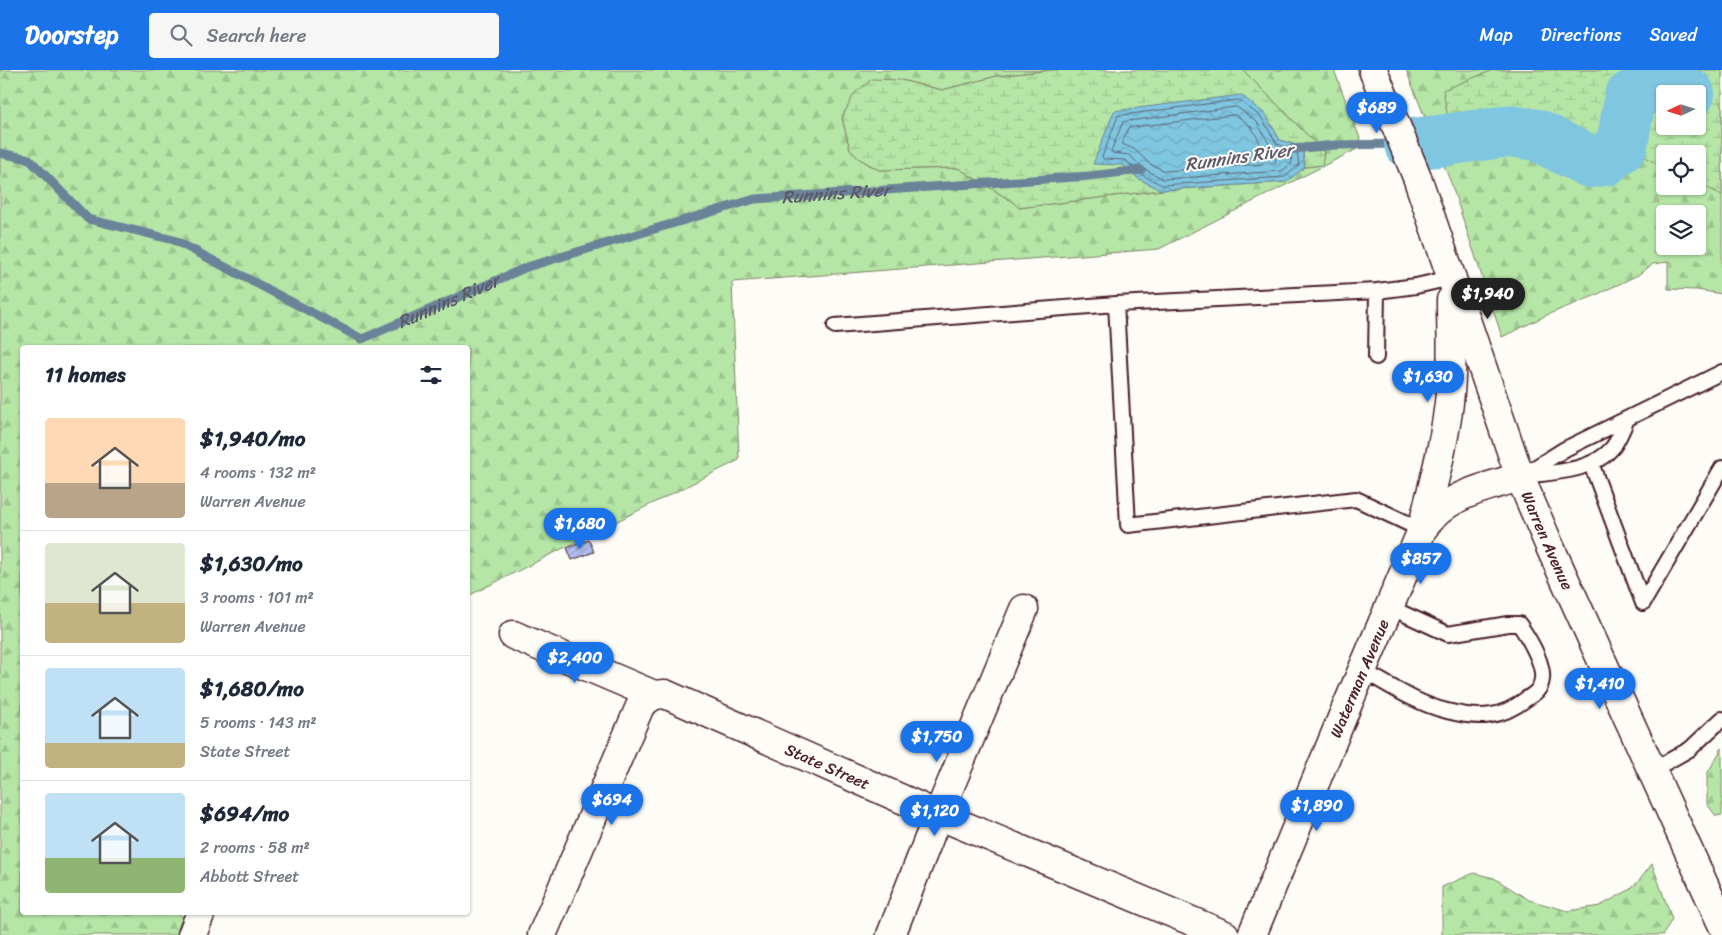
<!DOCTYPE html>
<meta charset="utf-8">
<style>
:root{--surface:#fff;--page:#f6f6f7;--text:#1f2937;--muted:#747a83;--line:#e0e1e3;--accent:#1a73e8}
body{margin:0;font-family:Sriracha,sans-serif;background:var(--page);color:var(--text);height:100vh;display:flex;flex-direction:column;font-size:19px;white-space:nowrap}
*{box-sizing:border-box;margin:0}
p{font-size:16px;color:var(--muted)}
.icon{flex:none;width:28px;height:28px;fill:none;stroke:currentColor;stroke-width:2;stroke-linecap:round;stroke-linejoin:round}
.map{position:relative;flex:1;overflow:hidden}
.sheet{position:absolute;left:20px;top:275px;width:450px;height:570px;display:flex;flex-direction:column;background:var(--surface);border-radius:5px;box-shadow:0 1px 4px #0004}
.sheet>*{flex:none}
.needle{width:32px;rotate:266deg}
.buttons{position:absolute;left:1656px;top:15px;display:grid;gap:10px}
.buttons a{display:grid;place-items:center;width:50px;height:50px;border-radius:5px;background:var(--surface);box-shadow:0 1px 4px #0004;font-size:25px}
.price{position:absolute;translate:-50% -42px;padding:0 11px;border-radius:18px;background:var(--accent);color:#fff;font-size:16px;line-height:32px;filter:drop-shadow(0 1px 2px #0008)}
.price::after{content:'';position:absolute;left:50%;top:30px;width:15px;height:11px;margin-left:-8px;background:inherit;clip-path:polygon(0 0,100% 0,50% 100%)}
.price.selected{background:#222;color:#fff}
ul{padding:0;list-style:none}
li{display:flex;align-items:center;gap:15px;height:125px;padding:0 25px}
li+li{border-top:1px solid var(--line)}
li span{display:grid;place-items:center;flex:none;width:140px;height:100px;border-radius:5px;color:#555}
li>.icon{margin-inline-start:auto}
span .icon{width:60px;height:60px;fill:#fffc;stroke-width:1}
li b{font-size:21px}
h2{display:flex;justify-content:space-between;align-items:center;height:60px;padding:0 25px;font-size:21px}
header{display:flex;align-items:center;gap:30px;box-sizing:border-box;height:70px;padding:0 25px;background:var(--accent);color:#fff}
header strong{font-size:24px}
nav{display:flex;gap:28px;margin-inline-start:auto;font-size:18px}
.search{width:350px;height:45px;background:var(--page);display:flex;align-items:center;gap:12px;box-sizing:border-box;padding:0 18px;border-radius:5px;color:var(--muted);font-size:19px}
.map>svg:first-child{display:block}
.forest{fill:url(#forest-firs);stroke:#808268;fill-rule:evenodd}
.wetland{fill:url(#wetland-marsh);stroke:#808268;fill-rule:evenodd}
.water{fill:url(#water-waves);stroke:#6a8398}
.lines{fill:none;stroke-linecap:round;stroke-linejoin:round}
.shore{stroke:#5f6273;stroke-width:1}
.stream{stroke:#6a8398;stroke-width:9}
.river{stroke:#7fc6e0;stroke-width:52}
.building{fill:url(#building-hatch);stroke:#4a1f2b}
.service-casing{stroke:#4a1f2b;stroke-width:18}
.minor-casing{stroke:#4a1f2b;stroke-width:31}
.secondary-casing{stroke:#4a1f2b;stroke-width:31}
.service{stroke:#fdfcf7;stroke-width:14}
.minor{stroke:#fdfcf7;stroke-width:28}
.secondary{stroke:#fdfcf7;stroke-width:28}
.labels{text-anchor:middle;stroke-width:4;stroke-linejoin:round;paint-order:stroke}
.street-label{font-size:16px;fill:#4a1f2b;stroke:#fdfcf7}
.water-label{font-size:18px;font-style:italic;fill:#5d596a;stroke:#fdfcf7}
</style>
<header>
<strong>Doorstep</strong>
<div class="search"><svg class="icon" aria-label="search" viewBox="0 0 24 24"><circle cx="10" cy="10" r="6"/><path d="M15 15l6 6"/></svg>Search here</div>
<nav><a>Map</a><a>Directions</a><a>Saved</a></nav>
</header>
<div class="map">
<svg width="1722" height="865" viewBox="0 0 1722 865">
<defs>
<pattern id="forest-firs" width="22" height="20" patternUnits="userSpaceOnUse" patternTransform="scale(1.25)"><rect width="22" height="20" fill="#b5e6a6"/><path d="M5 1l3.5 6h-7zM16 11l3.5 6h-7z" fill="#9dc58f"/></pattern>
<pattern id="wetland-marsh" width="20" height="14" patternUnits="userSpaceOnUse" patternTransform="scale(1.25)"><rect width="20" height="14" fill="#b5e6a6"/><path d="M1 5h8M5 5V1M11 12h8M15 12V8" fill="none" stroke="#9dc58f"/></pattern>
<pattern id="water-waves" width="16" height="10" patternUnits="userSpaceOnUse" patternTransform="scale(1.25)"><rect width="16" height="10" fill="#7fc6e0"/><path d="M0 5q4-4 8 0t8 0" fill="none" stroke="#6faac0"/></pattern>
<pattern id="building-hatch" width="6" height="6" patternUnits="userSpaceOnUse" patternTransform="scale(1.25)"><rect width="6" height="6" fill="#afbfef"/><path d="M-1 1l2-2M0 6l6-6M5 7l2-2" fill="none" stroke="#98a4cd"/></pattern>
</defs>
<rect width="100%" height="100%" fill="#fdfcf7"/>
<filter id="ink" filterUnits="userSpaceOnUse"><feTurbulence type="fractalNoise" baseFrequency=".02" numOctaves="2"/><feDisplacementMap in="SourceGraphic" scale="10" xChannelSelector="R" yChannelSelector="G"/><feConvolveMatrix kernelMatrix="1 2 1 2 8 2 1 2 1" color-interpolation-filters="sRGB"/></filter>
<g filter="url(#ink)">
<path class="forest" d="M0,0H1053L997,6L942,20L901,10L842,48L850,79L858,88L879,100L958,98L1013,132L1019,138L1161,120L1286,112L1305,97L1322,95L1324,82L1243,0H1334L1363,76L1159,179L732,212L739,390L468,526V278H22V842L178,843L193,855L190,865H0Z
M1406,0H1722V224L1697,220L1668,219V192L1653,194L1638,205L1594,226L1549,244L1502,267L1451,113ZM1665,24H1698V56H1665ZM1665,84H1698V116H1665ZM1665,144H1698V176H1665Z
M1722,678V745L1716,746L1707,734V704Z
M1652,794L1672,849L1663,865H1442V817L1474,803L1494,808L1529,830L1568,841L1600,836L1629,820L1638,812Z"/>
<path class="wetland" d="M1053,0H1243L1324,82L1322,95L1305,97L1302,77L1280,70L1265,44L1123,95L1139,109L1161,120L1019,138L1013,132L958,98L879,100L858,88L850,79L842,48L854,24L872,9L901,10L942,20L997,6Z
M1493,0H1722V125L1698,113V84H1665V98L1625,76L1455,90L1443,20ZM1665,24H1698V56H1665Z"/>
<path class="water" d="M1241,25L1265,44L1280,70L1302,77L1305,97L1286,112L1161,120L1139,109L1123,95L1093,94L1114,41Z"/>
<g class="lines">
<path class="shore" d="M1239,30L1261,47L1277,74L1297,81L1299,95L1285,107L1162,115L1142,105L1125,90L1104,89L1102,87L1118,46Z
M1237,37L1257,52L1272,79L1291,86L1292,93L1282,101L1163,109L1146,100L1129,85L1113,83L1111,81L1123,52Z
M1235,45C1240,48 1247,52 1251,57C1260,69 1261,82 1276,89L1275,93L1165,101L1150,94L1134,79L1122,74L1128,58Z"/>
<g class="stream">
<path d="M1292,79L1336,75L1399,74"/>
<path id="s1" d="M0,83L29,89L88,149L174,170L362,269L527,197L755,129L1089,106L1141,100"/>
</g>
<path class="river" d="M1410,74L1438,71L1509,61L1537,65L1590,92L1605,90L1622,75L1630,27L1644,20L1666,15L1689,24"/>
</g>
<path class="building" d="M589,470L594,482L572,490L567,478Z"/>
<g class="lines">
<defs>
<path id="service" d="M1116,234L1128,455L1356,429L1422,460
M835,256L1116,234L1377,221
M1376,287L1377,221L1416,216L1451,208
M1591,393L1643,533L1722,398
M1524,406C1553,402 1593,402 1613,377C1619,369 1623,359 1627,349
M1520,407L1565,379L1722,302
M1362,600C1389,615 1417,634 1447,641C1478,649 1501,649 1526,629C1534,624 1541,620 1542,609C1544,593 1528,567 1519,554H1508L1448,564L1389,537
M1651,701L1690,679L1722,649"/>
<g id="minor">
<path id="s2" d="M513,565L654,625L665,624L938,745L1225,865"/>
<path d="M192,865L201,842"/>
<path d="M542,865L641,634L654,625"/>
<path d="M891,865L938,745L1024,539"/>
</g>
<g id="secondary">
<path id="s3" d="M1373,0L1417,107L1520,407L1550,477L1722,854"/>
<path d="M1422,459C1433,414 1446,369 1450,323C1453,292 1451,261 1451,230"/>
<path id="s4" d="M1252,865L1344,643L1422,460C1444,425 1483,418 1520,407"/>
</g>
</defs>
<use href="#service" class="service-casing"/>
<use href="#minor" class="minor-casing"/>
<use href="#secondary" class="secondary-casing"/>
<use href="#service" class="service"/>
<use href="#minor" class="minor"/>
<use href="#secondary" class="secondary"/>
</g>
</g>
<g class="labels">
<g class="street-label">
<text dy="6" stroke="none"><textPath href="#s3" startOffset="502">Warren Avenue</textPath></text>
<text dy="6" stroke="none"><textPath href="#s4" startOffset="278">Waterman Avenue</textPath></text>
<text dy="6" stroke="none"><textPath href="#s2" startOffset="342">State Street</textPath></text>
</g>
<g class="water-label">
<text transform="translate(1239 87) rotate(-8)" y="6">Runnins River</text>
<text dy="6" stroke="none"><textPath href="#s1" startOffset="914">Runnins River</textPath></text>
<text dy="6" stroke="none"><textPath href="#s1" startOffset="509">Runnins River</textPath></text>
</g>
</g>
</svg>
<div class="buttons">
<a><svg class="needle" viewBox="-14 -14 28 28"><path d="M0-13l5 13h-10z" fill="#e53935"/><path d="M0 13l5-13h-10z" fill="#747a83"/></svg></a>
<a><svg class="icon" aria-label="locate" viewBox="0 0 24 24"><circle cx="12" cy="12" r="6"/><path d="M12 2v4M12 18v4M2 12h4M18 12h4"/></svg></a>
<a><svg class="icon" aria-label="layers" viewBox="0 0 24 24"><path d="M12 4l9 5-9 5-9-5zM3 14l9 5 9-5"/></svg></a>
</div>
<b class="price" style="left:1377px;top:64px">$689</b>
<b class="price selected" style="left:1488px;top:250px">$1,940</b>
<b class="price" style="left:1428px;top:333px">$1,630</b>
<b class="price" style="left:580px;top:480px">$1,680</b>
<b class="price" style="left:1421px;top:515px">$857</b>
<b class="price" style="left:575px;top:614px">$2,400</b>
<b class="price" style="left:1600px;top:640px">$1,410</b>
<b class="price" style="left:937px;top:693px">$1,750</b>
<b class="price" style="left:612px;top:756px">$694</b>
<b class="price" style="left:1317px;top:762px">$1,890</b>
<b class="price" style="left:935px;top:767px">$1,120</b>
<section class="sheet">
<h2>11 homes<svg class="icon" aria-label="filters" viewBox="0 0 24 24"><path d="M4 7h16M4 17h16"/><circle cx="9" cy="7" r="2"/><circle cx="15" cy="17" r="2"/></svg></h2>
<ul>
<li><span style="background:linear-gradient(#ffd9b3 65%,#b9a48a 0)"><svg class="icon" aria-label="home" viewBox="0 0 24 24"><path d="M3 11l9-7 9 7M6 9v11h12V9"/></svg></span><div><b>$1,940/mo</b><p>4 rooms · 132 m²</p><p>Warren Avenue</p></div></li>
<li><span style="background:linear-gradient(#dfe7d0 60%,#c2b280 0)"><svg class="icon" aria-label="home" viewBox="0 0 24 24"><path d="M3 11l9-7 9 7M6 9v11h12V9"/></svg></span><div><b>$1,630/mo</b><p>3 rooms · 101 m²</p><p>Warren Avenue</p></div></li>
<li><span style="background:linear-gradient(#bfe0f5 75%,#c2b280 0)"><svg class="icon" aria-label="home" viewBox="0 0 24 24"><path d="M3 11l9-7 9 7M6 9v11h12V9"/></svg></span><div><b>$1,680/mo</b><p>5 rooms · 143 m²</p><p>State Street</p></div></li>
<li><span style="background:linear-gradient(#bfe0f5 65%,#8fb573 0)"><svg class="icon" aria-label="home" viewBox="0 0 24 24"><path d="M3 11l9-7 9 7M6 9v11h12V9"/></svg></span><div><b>$694/mo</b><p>2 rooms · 58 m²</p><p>Abbott Street</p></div></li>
</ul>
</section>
</div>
